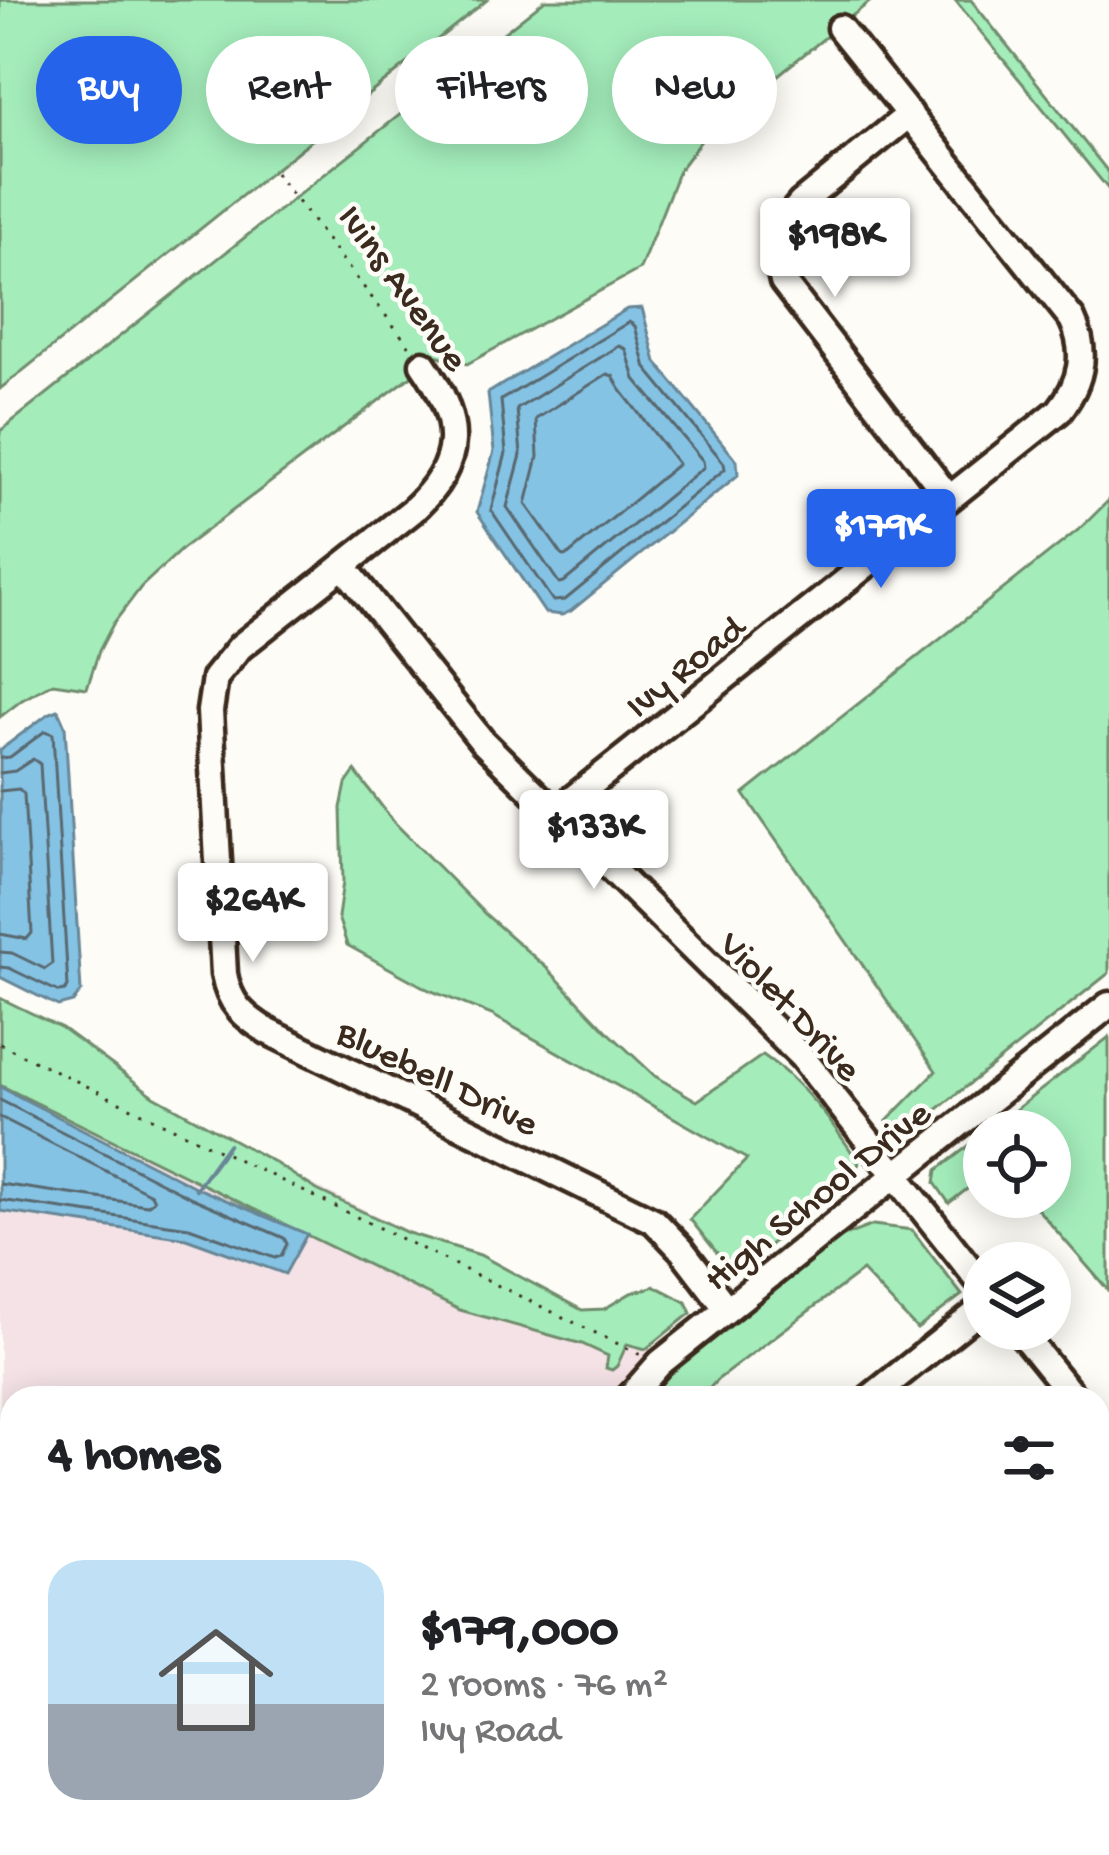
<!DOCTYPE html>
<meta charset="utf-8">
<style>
:root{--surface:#fff;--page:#f2f2f2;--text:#202124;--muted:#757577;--accent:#2563eb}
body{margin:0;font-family:"Gochi Hand",sans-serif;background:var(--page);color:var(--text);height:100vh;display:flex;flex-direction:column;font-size:45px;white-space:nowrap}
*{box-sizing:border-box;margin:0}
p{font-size:39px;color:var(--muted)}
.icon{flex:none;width:66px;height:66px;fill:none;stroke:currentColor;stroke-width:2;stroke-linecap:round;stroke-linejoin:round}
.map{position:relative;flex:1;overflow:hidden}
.panel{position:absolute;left:0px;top:1386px;width:1110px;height:471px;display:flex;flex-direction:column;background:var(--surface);border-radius:36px 36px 0 0;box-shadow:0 6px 30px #0003}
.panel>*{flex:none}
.guide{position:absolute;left:36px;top:36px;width:1038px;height:108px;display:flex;gap:24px}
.tools{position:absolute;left:963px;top:1110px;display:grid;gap:24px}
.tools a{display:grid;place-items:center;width:108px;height:108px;border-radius:50%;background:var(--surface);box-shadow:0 6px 30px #0003;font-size:60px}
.price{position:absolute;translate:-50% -102px;padding:0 27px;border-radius:12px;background:#fff;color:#222;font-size:39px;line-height:78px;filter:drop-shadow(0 3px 6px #0008)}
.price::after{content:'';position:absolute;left:50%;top:72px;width:36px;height:27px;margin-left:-18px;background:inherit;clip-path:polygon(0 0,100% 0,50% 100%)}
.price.on{background:var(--accent);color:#fff}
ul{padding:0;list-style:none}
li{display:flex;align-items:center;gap:36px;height:300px;padding:0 48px}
li span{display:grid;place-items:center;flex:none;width:336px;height:240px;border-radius:36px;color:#555}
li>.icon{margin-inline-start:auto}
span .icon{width:144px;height:144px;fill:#fffc;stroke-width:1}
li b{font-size:51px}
h2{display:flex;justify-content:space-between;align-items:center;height:144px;padding:0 48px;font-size:51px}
.chip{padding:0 42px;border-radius:54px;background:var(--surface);box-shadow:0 6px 30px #0003;font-size:42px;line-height:108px}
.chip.on{background:var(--accent);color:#fff}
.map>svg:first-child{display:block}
.built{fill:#f4e2e6}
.green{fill:#a4edbb;stroke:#708c6c;stroke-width:3}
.water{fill:#85c3e5;stroke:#678695;stroke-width:3}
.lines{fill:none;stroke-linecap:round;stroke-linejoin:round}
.shore{stroke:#59676e;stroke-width:3}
.stream{stroke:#678695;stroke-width:4.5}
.building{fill:#dea7bd;stroke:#3b2a1e;stroke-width:3}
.minor-casing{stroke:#3b2a1e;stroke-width:33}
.path{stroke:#3b2a1e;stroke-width:3;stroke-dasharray:3 9;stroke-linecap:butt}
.minor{stroke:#fdfcf7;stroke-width:24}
.labels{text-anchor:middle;stroke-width:9;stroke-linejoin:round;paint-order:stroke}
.street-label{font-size:39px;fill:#3b2a1e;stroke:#fdfcf7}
</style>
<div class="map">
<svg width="1109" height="1855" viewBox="0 0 1109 1855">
<rect width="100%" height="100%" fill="#fdfcf7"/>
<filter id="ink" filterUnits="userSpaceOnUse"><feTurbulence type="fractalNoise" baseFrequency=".00833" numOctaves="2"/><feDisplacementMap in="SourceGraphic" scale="24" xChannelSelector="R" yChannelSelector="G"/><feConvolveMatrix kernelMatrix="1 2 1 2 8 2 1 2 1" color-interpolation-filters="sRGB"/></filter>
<g filter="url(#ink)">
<path class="built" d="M0,1033L656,1351L632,1376L615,1398H12V1845H534L530,1855H0Z"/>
<path class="green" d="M0,0H487L0,389Z
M545,0H872L708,131L679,170L640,269L467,364L438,356L183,548L141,587L113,624L99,651L87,688L53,683L22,700L0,717V431Z
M955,0H971L1109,173V190Z
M1109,500V973L905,1135L887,1121L936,1071L744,794L1082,527Z
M355,771L393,821L485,914L548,969L606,1030L655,1076L697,1101L763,1055C803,1082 833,1123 859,1163L853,1177L741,1268L725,1263L690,1219L747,1159L492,1015L429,990L347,945L338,917L343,882L341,808L346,784Z
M0,998L62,1028L154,1096L272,1161L317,1190L408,1233L480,1255L582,1310L604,1309L631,1293L655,1286L686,1302L691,1313L646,1349L627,1344L617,1366L612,1370L606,1368L608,1356L582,1344L460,1310L0,1085Z
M1109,1037V1291L1027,1197H1050V1131H988Z
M984,1134V1176L949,1203L935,1183L937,1170Z
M873,1225L912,1230L962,1295L917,1329L862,1271L717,1380L701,1398H643L663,1376L833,1240Z"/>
<path class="water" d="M642,308L656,362L737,461L738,475L571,611L562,615L545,613L477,512L494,451L488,393L627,309Z
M58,710L65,726L81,991L73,1002L58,1006L0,977V750L48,714Z
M0,1087L197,1188L307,1234L285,1274L186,1238L0,1211Z"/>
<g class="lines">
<path class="shore" d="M629,322L635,326L646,368L724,463L725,469L565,600L553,601L491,510L506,453L501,400Z
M619,346L626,349L635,379L703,461L704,467L564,582L559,583L507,507L521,455L517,409Z
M607,374L613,376L620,389L678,464L568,555L563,556L526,504L538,457L536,419Z
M0,758L10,757L45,731L53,734L68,987L65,991L59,992L9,968L0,967
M0,773L15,771L33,759L40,764L52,964L45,969L12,953L0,952
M0,791L19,789L24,794L32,933L27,939L0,934
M0,1100L192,1198L284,1238L287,1244L281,1256L275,1258L189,1227L0,1200
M0,1117L151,1194L154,1200L147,1205L0,1184"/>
<path class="stream" d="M196,1189L228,1145
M1098,1679L1109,1677
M1106,1855L1109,1831"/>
</g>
<path class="building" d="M12,1828V1845H37L42,1855H0V1834Z"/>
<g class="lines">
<defs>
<path id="minor" d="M910,114L801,203C776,231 774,245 783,282L949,498
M423,364C462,420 465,463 412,511L240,647L215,678L210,711L224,974C229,1004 244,1017 269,1032L654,1221L681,1249L727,1309
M344,567L482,741L802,1057L984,1287
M556,812L1059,411C1082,382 1088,353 1072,319L840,28
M1018,1329L1074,1398
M629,1398L660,1363L1109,1005
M870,1398L984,1307
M0,1705L12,1699
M96,1845L101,1855
M214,1845L238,1855
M147,1855L170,1845
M386,1855L391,1845
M543,1855L547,1845
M733,1855L738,1845
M958,1855L959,1845"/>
</defs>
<use href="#minor" class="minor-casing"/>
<path class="path" d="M275,173L411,348
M0,1044L641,1355
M0,1565L12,1578
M280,1845L282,1846
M260,1849L274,1855
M299,1852L307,1855"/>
<use href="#minor" class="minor"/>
</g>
</g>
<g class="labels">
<g class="street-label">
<text transform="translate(406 286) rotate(54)" y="14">Ivins Avenue</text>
<text transform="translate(683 664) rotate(-39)" y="14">Ivy Road</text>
<text transform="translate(793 1004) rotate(47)" y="14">Violet Drive</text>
<text transform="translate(439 1075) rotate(26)" y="14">Bluebell Drive</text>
<text transform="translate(815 1193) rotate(-39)" y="14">High School Drive</text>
</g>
</g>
</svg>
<div class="tools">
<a><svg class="icon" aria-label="locate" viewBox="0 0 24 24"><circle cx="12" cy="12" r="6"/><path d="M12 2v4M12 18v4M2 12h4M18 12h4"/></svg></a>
<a><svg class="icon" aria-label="layers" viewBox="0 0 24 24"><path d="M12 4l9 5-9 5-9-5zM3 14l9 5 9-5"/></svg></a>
</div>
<b class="price" style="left:835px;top:300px">$198K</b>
<b class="price on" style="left:881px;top:591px">$179K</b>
<b class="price" style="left:594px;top:892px">$133K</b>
<b class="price" style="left:253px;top:965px">$264K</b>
<div class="guide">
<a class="chip on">Buy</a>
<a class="chip">Rent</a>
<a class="chip">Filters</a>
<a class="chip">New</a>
</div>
<section class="panel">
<h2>4 homes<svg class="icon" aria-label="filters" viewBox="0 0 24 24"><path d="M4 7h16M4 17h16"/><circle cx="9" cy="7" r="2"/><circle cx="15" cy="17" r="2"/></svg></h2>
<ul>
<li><span style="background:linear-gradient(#bfe0f5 60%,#9aa5b1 0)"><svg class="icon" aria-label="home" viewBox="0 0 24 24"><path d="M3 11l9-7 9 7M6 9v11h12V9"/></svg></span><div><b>$179,000</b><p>2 rooms · 76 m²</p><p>Ivy Road</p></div></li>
</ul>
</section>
</div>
